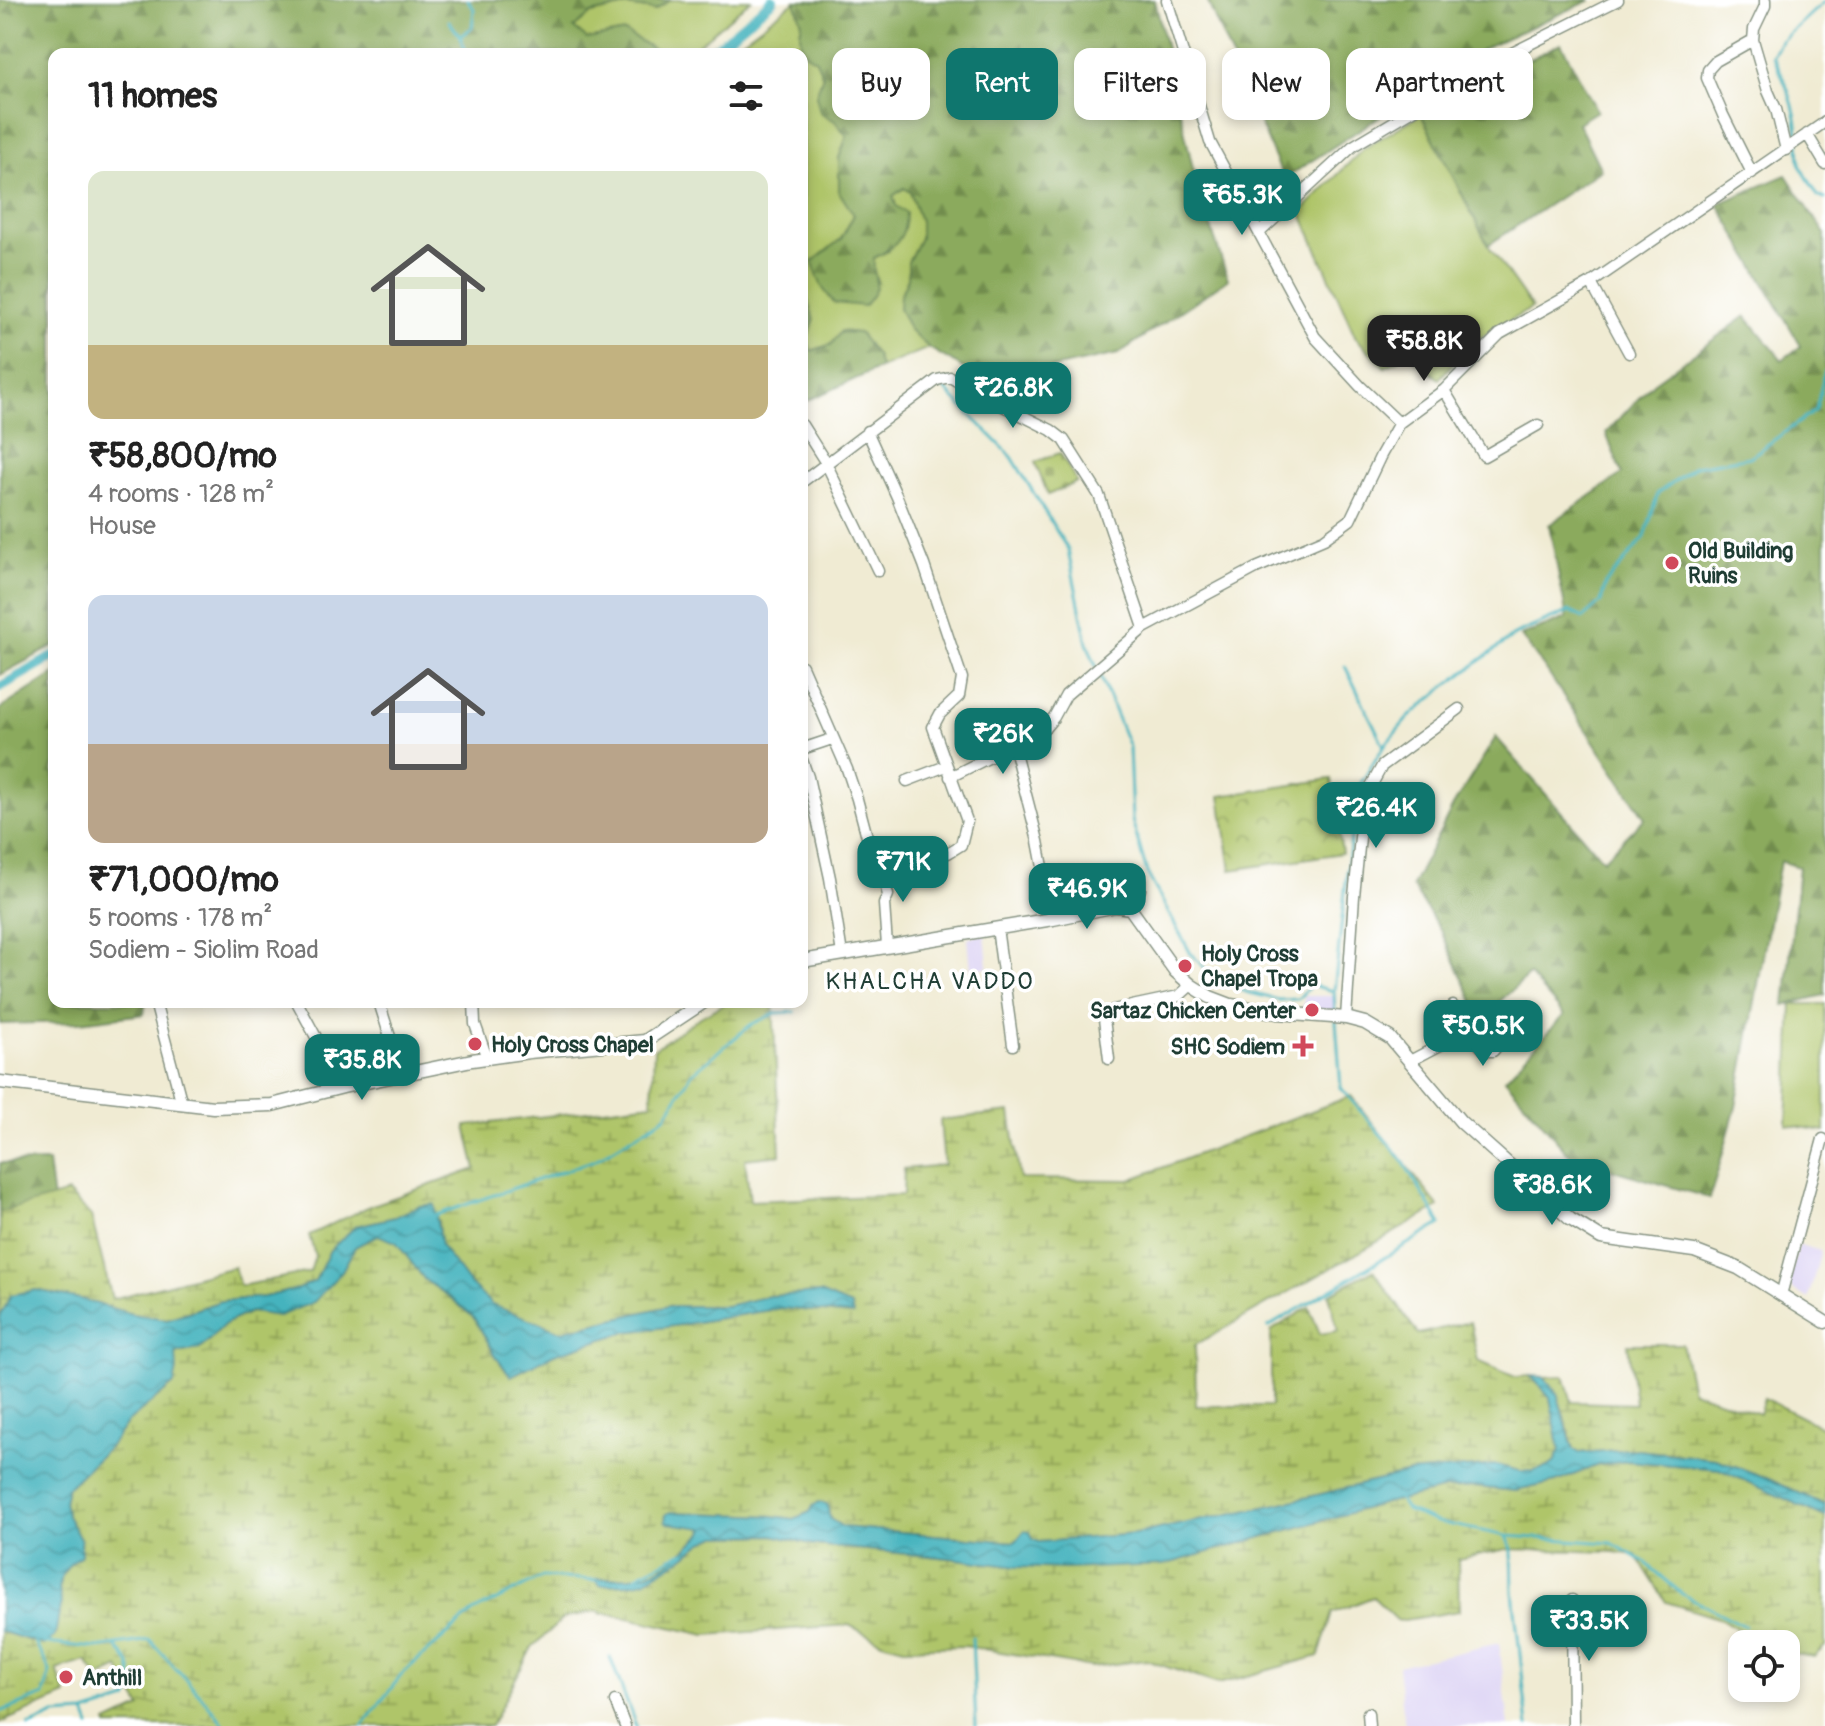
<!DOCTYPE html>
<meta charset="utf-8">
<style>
:root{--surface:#fff;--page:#f6f6f6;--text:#222;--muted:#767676;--accent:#0f766e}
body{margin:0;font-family:Pangolin,sans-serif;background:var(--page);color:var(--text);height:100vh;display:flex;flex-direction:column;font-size:30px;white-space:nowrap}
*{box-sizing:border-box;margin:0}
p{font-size:26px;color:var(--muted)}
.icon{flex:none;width:44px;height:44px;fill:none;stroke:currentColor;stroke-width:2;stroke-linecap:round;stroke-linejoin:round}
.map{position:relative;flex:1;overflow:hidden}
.sheet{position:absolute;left:48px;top:48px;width:760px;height:960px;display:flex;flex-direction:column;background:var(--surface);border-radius:16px;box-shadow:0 4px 12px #0003}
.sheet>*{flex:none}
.top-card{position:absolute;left:832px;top:48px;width:760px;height:72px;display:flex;gap:16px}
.tools{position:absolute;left:1728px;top:1630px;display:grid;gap:16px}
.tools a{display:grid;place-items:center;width:72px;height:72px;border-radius:16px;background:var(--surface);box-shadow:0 4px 12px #0003;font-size:40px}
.price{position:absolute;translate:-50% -68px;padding:0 18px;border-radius:16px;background:var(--accent);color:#fff;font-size:26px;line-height:52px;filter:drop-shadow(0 2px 4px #0008)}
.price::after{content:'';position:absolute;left:50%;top:48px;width:24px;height:18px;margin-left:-12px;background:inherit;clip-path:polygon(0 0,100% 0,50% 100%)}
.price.active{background:#222;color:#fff}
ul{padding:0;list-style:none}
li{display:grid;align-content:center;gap:16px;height:424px;padding:0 40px}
li span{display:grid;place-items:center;height:248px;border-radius:16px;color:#555}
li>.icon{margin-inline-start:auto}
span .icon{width:144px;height:144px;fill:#fffc;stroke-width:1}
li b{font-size:34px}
h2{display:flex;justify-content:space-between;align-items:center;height:96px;padding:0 40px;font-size:34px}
.pill{padding:0 28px;border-radius:16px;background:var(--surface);box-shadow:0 4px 12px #0003;font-size:28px;line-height:72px}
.pill.active{background:var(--accent);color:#fff}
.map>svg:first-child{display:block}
.built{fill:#ded5f5}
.grass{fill:#afc569;stroke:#67814e;stroke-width:2}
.forest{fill:url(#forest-firs);stroke:#557448;stroke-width:2}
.wetland{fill:url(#wetland-marsh);stroke:#67814e;stroke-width:2}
.cemetery{fill:url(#cemetery-stones);stroke:#67814e;stroke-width:2}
.park{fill:url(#park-crowns);stroke:#67814e;stroke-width:2}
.water{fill:url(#water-waves);stroke:#327879;stroke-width:2}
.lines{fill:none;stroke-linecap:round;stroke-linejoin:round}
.stream{stroke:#44b3be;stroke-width:3}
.canal{stroke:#44b3be;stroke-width:10}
.minor-casing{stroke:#889484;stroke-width:13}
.major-casing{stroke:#889484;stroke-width:15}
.minor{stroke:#fff;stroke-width:10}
.major{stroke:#fff;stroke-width:12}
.poi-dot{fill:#d1495b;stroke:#fff;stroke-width:3}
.labels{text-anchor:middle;stroke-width:7;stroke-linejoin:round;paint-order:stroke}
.poi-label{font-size:22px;font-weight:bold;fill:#1f3d34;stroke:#fff;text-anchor:start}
.neighbourhood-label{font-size:24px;letter-spacing:2px;fill:#1f3d34;stroke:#fff}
</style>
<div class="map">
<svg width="1825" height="1726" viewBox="0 0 1825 1726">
<defs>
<pattern id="forest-firs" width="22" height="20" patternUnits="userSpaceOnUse" patternTransform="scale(2)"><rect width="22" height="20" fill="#8baa5d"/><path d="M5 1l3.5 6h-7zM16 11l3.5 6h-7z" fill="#718c4e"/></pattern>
<pattern id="wetland-marsh" width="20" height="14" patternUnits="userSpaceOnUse" patternTransform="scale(2)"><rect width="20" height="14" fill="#afc569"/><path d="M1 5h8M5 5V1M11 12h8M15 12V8" fill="none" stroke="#8ea157"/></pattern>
<pattern id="cemetery-stones" width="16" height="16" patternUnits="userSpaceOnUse" patternTransform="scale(2)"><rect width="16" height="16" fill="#afc569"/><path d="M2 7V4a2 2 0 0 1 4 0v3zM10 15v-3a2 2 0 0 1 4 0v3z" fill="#8ea157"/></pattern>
<pattern id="park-crowns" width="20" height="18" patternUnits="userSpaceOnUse" patternTransform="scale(2)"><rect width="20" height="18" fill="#afc569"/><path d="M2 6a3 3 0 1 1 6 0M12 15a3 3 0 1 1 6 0" fill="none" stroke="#8ea157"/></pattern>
<pattern id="water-waves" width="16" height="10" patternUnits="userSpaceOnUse" patternTransform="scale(2)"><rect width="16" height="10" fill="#44b3be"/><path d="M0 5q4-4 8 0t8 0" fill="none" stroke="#38939b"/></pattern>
</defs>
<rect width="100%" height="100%" fill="#fff"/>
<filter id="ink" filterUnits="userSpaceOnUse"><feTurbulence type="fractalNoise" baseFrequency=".0125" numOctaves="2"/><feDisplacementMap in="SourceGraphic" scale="16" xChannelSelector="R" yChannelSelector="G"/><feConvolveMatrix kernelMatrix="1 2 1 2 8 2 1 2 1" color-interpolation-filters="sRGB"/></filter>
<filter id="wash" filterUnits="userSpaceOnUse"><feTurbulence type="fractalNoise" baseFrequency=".006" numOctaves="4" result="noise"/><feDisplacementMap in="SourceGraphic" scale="32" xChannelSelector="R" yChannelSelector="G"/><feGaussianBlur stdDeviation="1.8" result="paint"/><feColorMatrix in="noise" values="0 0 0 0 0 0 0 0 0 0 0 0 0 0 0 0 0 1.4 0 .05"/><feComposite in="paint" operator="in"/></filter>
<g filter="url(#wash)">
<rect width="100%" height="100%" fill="#f0ebd3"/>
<path class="built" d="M985,934L988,967L971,970L968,938Z
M1305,996H1336V1015L1301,1012Z
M1799,1245L1821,1251L1808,1299L1787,1285Z
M1499,1643L1509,1726H1405L1398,1666Z"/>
<path class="grass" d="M670,0H751L687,54H657L655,50L625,32L587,39L573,28L591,14L626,6L655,10Z
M795,1L802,23L800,33L816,60L823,76L816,95L847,136L839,158L854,215L841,239L813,262L878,283L873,269L874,258L888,251L896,206L893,196L904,188L910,192L920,221V238L908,262V278L900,296L909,329L929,348L880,368L876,355L859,334L811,351L807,338L814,321L802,282V54H724Z
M1421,114L1488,245L1532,308L1471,343L1439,379L1408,354L1385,367L1356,338L1301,212L1363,149Z
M1792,1004H1825V1131L1787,1125Z"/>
<path class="forest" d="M0,0H670L655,10L626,6L591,14L574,28L587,39L625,32L655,50L657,54H54V646L0,675Z
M1155,0L1196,182L1228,279L1118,354L987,382L929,348L909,329L899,308L900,296L908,278V262L920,238V221L910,192L904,188L893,196L896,206L906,213C906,237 896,247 874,258C871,284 886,281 864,306L834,303L822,287L812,262L841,239L854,215L839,192V158L847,136L835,121L820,112L816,95L823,76L816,60L801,51L800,33L802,23L795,1Z
M1207,0H1591L1486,47L1284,179Z
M1561,43L1597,111L1578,123L1601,170L1488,245L1421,114Z
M1786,175L1825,234V995L1785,1005L1799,867L1780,861L1736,1107L1710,1198L1572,1158L1505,1079L1564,1015L1529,975L1481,1018L1442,933L1412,886L1453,806L1496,737L1603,860L1645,818L1546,670L1521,636L1567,618L1549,525L1622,474L1606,433L1653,383L1746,316L1782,360L1801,346L1718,204Z
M802,282L814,321L807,338L811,351L831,345L841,331L859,333L876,355L880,368L802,403Z
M54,674V1002H146L144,1014L79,1022L0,1024V709Z
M48,1162L54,1208L0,1217V1163Z"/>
<path class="wetland" d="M727,1002H773L780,1155L745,1159L750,1201L903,1195L904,1169L944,1165L940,1120L1010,1112L1020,1179L1130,1180L1351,1096L1439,1207L1195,1345L1196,1406H1271V1331L1309,1307L1320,1334L1338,1331L1329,1294L1373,1270L1418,1334L1470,1322L1478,1361L1515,1377L1531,1376L1550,1398L1560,1450L1554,1463L1548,1467L1534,1471H1520L1496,1465L1409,1473L1296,1500L1135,1534L1039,1542L1033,1539L1030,1532H1024L1015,1542L843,1527L830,1519L827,1504L794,1519L773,1516L671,1512L705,1528L703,1533C688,1547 672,1564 653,1572C636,1579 614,1577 596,1579L600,1585L629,1584L681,1559L703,1542L717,1536L773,1535L815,1545L950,1558L1017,1567L1163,1565L1385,1503L1446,1489L1475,1487L1516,1491L1556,1482L1598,1465L1628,1461L1719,1469L1825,1517V1646L1814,1657L1786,1653V1644H1762L1721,1619L1666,1602L1636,1555L1614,1552L1507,1549L1458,1559L1459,1611L1398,1621L1373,1597L1332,1613L1319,1656L1218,1684L1146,1660L1091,1667L965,1646L904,1648L882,1642L849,1625L706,1635L596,1611L564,1618L532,1647L491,1726H108L107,1723L141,1707L119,1668L98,1678L86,1661L57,1670L66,1695L0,1723V1631L43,1645L61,1602L59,1589L62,1575L70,1564L81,1555V1540L67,1516L64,1502L67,1488L109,1447L128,1422L174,1384L176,1353L200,1349L226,1323L251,1312L279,1316L342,1271L355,1247L378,1234L396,1242L425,1280L451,1298L474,1318L499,1361L511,1376L554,1354L626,1332L667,1327L782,1308L853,1315L851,1306L820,1293L769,1296L726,1306H669L561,1331L492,1306L467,1281L440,1245L438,1220L419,1206L395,1217L356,1226L330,1250L315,1281L298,1289L264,1297L221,1301L167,1319L132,1314L80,1299L36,1290L0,1317V1212L68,1193L91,1216L112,1299L234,1267L240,1286L310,1272L315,1256L309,1235L370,1206L476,1169L466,1126L652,1103L654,1049L697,1019Z
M1628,1344H1682L1692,1391L1759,1414L1764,1398L1825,1429V1505L1762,1476L1716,1459L1630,1449L1579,1453L1574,1449L1557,1393L1544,1377L1564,1376L1572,1402L1635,1404Z"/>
<path class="cemetery" d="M1060,453L1077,482L1048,495L1035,462Z"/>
<path class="park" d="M1331,779L1342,853L1231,870L1220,796Z"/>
<path class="water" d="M434,1204L441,1246L467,1281L492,1305L561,1331L669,1306H726L769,1296L820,1293L851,1306L853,1315L782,1308L667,1327L626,1332L554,1354L511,1376L499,1361L474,1318L451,1298L425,1280L396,1242L378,1235L355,1247L342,1271L314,1302L279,1316L250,1312L226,1323L200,1349L176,1353L177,1370L174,1384L128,1422L109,1447L67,1488L64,1502L67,1516L81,1540V1555L70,1564L62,1575L59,1589L61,1602L55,1636L44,1645L0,1631V1317L11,1295L36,1290L80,1299L132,1314L167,1319L221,1301L264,1297L298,1289L315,1281L330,1250L356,1226L395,1217L419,1206Z
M1531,1376L1544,1377L1557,1393L1571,1442L1574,1449L1579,1453L1630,1449L1716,1459L1762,1476L1825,1505V1517L1719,1469L1628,1461L1598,1465L1556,1482L1516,1491L1475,1487L1446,1489L1385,1503L1163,1565L1065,1569L1017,1567L950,1558L815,1545L773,1535L717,1536L703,1542L681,1559L644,1581L629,1584L600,1585L595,1579C613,1577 636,1579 652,1572C672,1564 688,1547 703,1533L704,1528L667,1523L665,1521L666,1514L671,1512L773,1516L794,1519L810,1512L813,1506L819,1502L827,1504L830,1519L843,1527L1015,1542L1024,1531L1030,1532L1033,1539L1039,1542L1135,1534L1296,1500L1409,1473L1496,1465L1520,1471H1534L1548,1467L1554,1463L1560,1450L1550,1398Z"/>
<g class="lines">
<path class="stream" d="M449,21L460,36L467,54
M460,36L472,28L474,9L468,0
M1798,135C1797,108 1785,81 1773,56L1781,41L1825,1
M1799,143L1800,165L1818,196L1825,199
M939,383L1012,457L1068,550L1087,643L1096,666
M1345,666L1384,746
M1099,673L1129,747L1132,820L1147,873L1191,954L1214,978L1246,992L1279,1000L1298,999L1311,985L1334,991
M1335,1013L1334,991L1356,791L1384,746L1408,718L1441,690L1516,634L1570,611L1583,618L1601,602L1606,583L1645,537L1658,493L1695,466L1750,457L1816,410L1825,371
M433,1216L595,1160L665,1117L692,1073L752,1024L776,1013L795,1012
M1268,1327L1441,1224L1401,1158L1341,1088L1336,1021
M1399,1499L1406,1510L1437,1522L1507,1536L1612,1543L1645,1562L1682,1594L1745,1626
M1507,1536L1512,1549L1513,1592L1528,1726
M636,1576L683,1552
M972,1637L976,1726
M44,1643L97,1648L150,1640C175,1669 203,1695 225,1726
M610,1657L636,1726
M0,1712L44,1695L50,1671L35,1642
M85,1713L127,1700L134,1687L130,1664L116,1646
M29,1726L55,1715L85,1713L90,1726
M362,1726L403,1673L473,1612L542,1577L597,1580"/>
<path class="canal" d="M708,54L773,0
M0,687L54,656"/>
</g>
</g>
<g filter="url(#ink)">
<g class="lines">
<defs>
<path id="minor" d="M1167,0L1210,142L1315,337L1360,386L1399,423
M1765,0V6L1754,29L1753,40L1768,91L1776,109L1786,150
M1807,134L1825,164
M1752,173L1723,115L1707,78L1708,70L1716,61L1753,40
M1259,233L1353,146L1494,62L1618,0
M1591,283L1629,353
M1444,390L1484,456L1538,425
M802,425L826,463L878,571
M802,482L937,380L950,377L975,392L1051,430L1064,440L1099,495L1144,628
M802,666L847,769L857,799L873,859L881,869L948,853L961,845L967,821L933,727L940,714L959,696L962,678L924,565L897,497L867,431
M802,752V749L832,739
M802,760L808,777L830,878L842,954
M950,777L1004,750L1017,749
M907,781L946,766
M881,869L888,895L884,904L887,946
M1125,906L1130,897L1140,890V881
M1053,919L1038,841L1016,756L1017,749L1044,729L1054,717L1066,695L1144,628L1256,568L1324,539L1350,520L1381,455L1399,423L1444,390L1500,334L1591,283L1825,122
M997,928L1013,1045
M155,1002L182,1104
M297,1002L343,1087
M379,1002L402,1075
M474,1002L475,1024L487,1058
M1453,1006L1467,1031
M1346,1018L1354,896L1364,799L1382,766L1459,709
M1109,1059L1104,1019L1113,1010L1179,996L1191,985
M1410,1061L1467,1031L1485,1051H1493L1527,1011
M1781,1295L1823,1139
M1572,1600L1573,1726
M615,1701L625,1726
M1368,1713L1369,1726"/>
<path id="major" d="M802,961L1053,919L1116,906L1130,908L1175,971L1191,985L1210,997L1231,1005L1278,1013L1346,1018L1365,1023L1390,1038L1461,1122L1570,1219L1601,1238L1694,1251L1738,1268L1825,1322
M0,1082L213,1107L272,1105L343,1087L472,1060L529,1052L645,1041L704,1002"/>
</defs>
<use href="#minor" class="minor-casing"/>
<use href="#major" class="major-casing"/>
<use href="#minor" class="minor"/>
<use href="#major" class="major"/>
</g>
</g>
<g class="poi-dot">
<circle cx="1672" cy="563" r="8"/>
<circle cx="1185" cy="966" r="8"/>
<circle cx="1312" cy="1010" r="8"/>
<circle cx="475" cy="1044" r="8"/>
<path d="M1299 1034h8v8h8v8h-8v8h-8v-8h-8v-8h8z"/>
<circle cx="66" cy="1677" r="8"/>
</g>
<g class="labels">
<g class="poi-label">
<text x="1688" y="558">Old Building<tspan x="1688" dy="25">Ruins</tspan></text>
<text x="1201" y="961">Holy Cross<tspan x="1201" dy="25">Chapel Tropa</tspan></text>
<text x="1296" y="1018" text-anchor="end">Sartaz Chicken Center</text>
<text x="491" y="1052">Holy Cross Chapel</text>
<text x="1285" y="1054" text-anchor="end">SHC Sodiem</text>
<text x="82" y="1685">Anthill</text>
</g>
<g class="neighbourhood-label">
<text x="930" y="989">KHALCHA VADDO</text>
</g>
</g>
</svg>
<div class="tools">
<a><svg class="icon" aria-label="locate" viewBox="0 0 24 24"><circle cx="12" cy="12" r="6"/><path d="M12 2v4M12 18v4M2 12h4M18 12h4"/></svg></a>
</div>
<b class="price" style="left:1242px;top:237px">₹65.3K</b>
<b class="price active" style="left:1424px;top:383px">₹58.8K</b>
<b class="price" style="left:1013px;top:430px">₹26.8K</b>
<b class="price" style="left:1003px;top:776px">₹26K</b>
<b class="price" style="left:1376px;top:850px">₹26.4K</b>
<b class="price" style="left:903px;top:904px">₹71K</b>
<b class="price" style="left:1087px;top:931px">₹46.9K</b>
<b class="price" style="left:1483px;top:1068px">₹50.5K</b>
<b class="price" style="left:362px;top:1102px">₹35.8K</b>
<b class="price" style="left:1552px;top:1227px">₹38.6K</b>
<b class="price" style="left:1589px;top:1663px">₹33.5K</b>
<div class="top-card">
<a class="pill">Buy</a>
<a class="pill active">Rent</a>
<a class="pill">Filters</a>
<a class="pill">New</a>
<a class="pill">Apartment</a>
</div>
<section class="sheet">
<h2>11 homes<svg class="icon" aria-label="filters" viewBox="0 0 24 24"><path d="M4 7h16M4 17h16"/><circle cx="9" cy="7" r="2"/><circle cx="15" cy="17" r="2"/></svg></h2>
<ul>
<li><span style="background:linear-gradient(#dfe7d0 70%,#c2b280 0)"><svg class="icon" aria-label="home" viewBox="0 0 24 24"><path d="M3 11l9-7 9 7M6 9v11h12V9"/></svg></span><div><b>₹58,800/mo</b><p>4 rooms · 128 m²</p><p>House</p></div></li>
<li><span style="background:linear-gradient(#c9d6e8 60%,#b9a48a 0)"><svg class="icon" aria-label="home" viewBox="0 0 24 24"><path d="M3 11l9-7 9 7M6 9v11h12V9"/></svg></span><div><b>₹71,000/mo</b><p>5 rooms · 178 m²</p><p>Sodiem - Siolim Road</p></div></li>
</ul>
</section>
</div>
